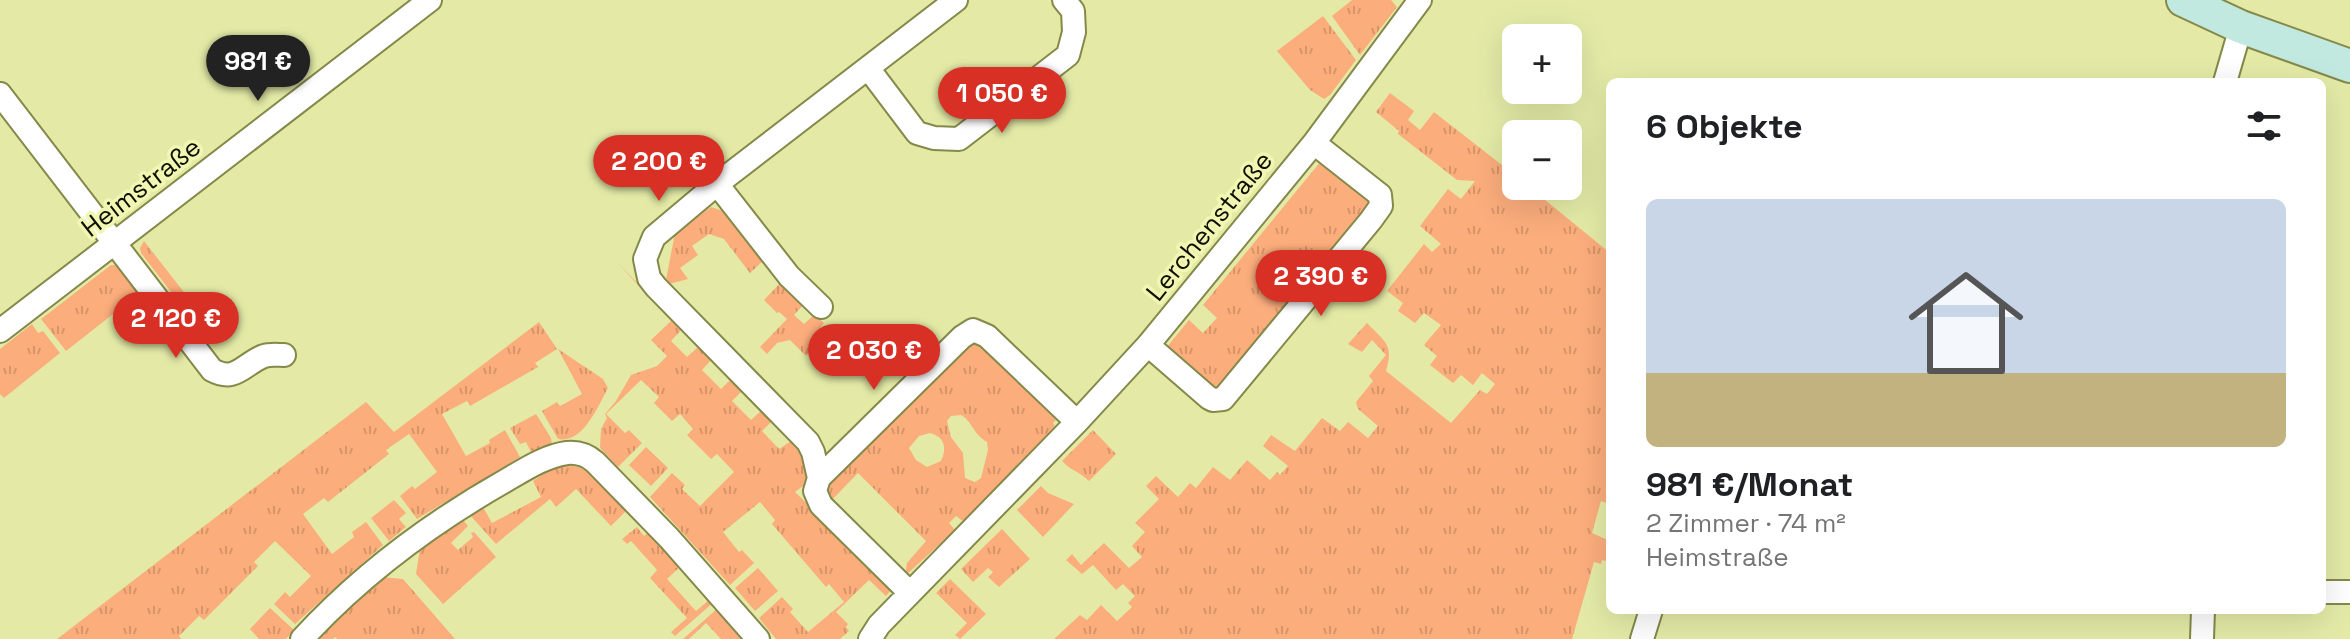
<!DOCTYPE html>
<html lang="de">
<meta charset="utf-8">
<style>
:root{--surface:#fff;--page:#f6f6f6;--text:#202124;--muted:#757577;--accent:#d93025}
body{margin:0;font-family:"Space Grotesk",sans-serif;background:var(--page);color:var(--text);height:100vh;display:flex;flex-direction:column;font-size:30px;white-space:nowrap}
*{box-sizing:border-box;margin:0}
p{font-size:26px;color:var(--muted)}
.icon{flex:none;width:44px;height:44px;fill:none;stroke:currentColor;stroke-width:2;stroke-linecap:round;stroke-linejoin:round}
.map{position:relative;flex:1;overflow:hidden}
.side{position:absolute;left:1606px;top:78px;width:720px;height:536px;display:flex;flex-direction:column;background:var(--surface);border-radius:12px;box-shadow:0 8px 32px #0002}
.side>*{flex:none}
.fabs{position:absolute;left:1502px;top:24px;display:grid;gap:16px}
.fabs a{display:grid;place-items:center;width:80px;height:80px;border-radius:12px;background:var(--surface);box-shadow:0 8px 32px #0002;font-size:40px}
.price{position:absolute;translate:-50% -68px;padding:0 18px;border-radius:28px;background:var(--accent);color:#fff;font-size:26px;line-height:52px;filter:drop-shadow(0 2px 4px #0008)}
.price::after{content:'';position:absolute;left:50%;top:48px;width:24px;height:18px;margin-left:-12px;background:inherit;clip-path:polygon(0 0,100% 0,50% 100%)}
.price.on{background:#222;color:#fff}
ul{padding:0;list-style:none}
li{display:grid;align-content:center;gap:16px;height:424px;padding:0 40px}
li span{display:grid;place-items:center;height:248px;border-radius:12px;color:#555}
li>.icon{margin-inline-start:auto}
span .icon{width:144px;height:144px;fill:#fffc;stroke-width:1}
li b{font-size:34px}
h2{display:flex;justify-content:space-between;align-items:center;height:96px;padding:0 40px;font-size:34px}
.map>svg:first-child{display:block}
.grass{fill:url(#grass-tufts);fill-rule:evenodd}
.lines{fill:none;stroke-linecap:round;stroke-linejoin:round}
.minor-casing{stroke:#848949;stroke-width:26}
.secondary-casing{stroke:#848949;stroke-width:36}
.minor{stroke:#fff;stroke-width:22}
.secondary{stroke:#c2e9e0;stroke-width:32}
.labels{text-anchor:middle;stroke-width:7;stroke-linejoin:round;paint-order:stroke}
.street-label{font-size:26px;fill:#0e0f00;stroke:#f1f7b3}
</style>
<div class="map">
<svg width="2350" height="639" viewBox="0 0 2350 639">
<defs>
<pattern id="grass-tufts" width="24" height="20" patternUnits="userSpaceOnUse" patternTransform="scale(2)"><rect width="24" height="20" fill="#fbad7c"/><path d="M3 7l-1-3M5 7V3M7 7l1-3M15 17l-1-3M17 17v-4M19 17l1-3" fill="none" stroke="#d69469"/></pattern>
</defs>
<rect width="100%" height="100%" fill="#e4eaa6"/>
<path class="grass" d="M1352,0H1391L1397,7L1360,55L1332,16Z
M1323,16L1356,60L1330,95L1324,99L1310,90L1277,51Z
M1390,93L1414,111L1408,120L1420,130L1434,112L1516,176V186H1528L1610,253V504L1601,501L1592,533L1610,541L1606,561L1602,560L1601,564L1594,562L1572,639H1054L1080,615L1087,620L1101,605L1117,621L1132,607L1128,603L1135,596L1123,584L1116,590L1093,565L1082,574L1066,560L1072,554L1081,565L1104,543L1129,568L1142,557L1132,546L1145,532L1135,523L1159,499L1146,486L1156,476L1178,497L1190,483L1196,488L1213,467L1230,480L1247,460L1270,480L1277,472L1280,475L1288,466L1263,446L1271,435L1295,451L1322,418L1340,431L1348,422L1368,438L1378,426L1358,409L1356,402L1373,381L1369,376L1386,355L1372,340L1362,352L1348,344L1367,323C1385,342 1394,344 1386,371L1451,423L1480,390L1487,394L1495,384L1482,373L1473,385L1461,375L1453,383L1430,365L1437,356L1424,345L1441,325L1424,313L1415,323L1398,311L1403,303L1387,291L1424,244L1432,252L1441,244L1420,226L1448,189L1461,199L1475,181L1457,180L1398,134L1399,131L1376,112Z
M1321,161L1370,198L1368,218L1361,213L1216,391L1166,348L1189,320L1203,333L1217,318L1203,305Z
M711,207L723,211L763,261L750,273L724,239L709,234L692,246L698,255L680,268L688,279L665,285L675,233Z
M144,241L190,300L182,306L141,253L140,248Z
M615,260L682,329L671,341L687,357L698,347L712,359L702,370L721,389L732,378L743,390L732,401L751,420L763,409L773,420L762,431L779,449L794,439L799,445L807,483L795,492L889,583L891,590L886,596L869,580L836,612L848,624L846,627L849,631L840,639H776L759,618L782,597L793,609L790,612L808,632L844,602L829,584L826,587L772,524L775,520L760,502L723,532L739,552L742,550L754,563L730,585L650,497L672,473L685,485L682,489L700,506L734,472L717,454L711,459L687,435L693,429L680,414L672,421L654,403L659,397L641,380L606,414L625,433L629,430L642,443L618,467L600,448L601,429L607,418L605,414L616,401L631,375L657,366L667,356L651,340L671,321Z
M111,265H118L140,293L66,351L41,319Z
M782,281L804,304L794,315L804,324L815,314L824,323L817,332L823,338L806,356L790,340L777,343L767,354L760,347L787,319L779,312L777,313L764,300Z
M539,322L557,349L535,363L538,367L470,406L467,401L442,414L466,456L490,443L489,440L505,430L520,457L417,519L400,496L412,486L415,489L437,472L409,434L386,450L389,454L328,502L324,498L303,514L332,554L354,537L352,532L366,522L383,545L295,624L274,604L285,592L290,597L311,576L275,541L254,562L258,566L204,620L199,616L179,636L181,639H57L366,402L394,432Z
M32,324L38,333L43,331L60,353L4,398L0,394V349Z
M976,342L1056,420L1053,423L1055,426L964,522L956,516L949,523L955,530L905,576L907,563L926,541L858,473L830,502L827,488L968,344ZM961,415C972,421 973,434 987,442L988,450L981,478L975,482L965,478L963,453L951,437L947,421L951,416ZM930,433C945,437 947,448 941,461L927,467L916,460L909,448L919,436Z
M558,349L603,379L608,388C598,406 583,444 558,439L542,411L557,402L560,406L582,394Z
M536,414L551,438L552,445L531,452L526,442L520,444L510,428Z
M1093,430L1116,454L1089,481C1080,472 1070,470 1062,461Z
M646,447L668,468L651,486L629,465Z
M568,464C594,469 609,492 627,510L611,526L576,489L556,507L550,499L496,544L470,515L483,507L492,523L541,497L533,481L551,469Z
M1041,486L1048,493L1074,504L1043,537L1017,510Z
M394,500L406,513L399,519L406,527L389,541L371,518Z
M463,520L468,526L451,543L458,550L473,537L471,533L474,532L496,557L443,604L416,574L420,548Z
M637,527L644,536L649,531L681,566L667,579L696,611L710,599L714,602L675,636L671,632L687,618L650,578L657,570L631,541L627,544L622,539Z
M1002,529L1030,559L999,587L988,577L993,572L988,568L973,582L961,569Z
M758,568L778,591L755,611L735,588Z
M381,577L403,579L455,639H337L335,637L333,639H318Z
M950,579L986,614L960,639L955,635L967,623L936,593Z
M270,608L294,630L286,639H259L250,629Z
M718,608L744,639H721L706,623L689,639H683Z"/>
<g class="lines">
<defs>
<path id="minor" d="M868,68L917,133L934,138L959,139L1068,55L1074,32L1073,11L1064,0
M2225,82L2241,27
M0,94L212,370C236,383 243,364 264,356C270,354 278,355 284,355
M717,184L789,276L821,307
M0,331L430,0
M1148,345L1209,398L1213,400L1223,399L1371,220L1381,206L1380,195L1314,143
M819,478L813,452L808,442L656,287L649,278L645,259L654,237L717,184L956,0
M2322,592H2350
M910,593L821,505L815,491L819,478L962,337L973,330L987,336L1077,422
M302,639C360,576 431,523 505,481C524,470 545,456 567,453C577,452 587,455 595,462L669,538L758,639
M870,639L879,625L1077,422L1148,345L1314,143L1420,0
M1642,639L1651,610
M2202,639L2203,610"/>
<path id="secondary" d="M2183,0L2241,27L2350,66"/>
</defs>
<use href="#minor" class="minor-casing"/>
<use href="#secondary" class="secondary-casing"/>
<use href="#minor" class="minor"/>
<use href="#secondary" class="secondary"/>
</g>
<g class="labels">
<g class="street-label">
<text transform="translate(141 187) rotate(-38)" y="9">Heimstraße</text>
<text transform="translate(1209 226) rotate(-51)" y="9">Lerchenstraße</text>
</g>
</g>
</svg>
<div class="fabs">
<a>+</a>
<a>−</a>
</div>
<b class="price on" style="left:258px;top:103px">981 €</b>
<b class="price" style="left:1002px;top:135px">1 050 €</b>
<b class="price" style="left:659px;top:203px">2 200 €</b>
<b class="price" style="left:1321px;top:318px">2 390 €</b>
<b class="price" style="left:176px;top:360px">2 120 €</b>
<b class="price" style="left:874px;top:392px">2 030 €</b>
<section class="side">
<h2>6 Objekte<svg class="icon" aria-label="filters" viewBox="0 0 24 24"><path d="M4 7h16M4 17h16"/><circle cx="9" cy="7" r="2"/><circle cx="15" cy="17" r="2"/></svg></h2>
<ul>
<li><span style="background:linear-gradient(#c9d6e8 70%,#c2b280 0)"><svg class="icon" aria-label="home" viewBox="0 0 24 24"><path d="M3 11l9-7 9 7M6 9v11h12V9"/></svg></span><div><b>981 €/Monat</b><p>2 Zimmer · 74 m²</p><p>Heimstraße</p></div></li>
</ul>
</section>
</div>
